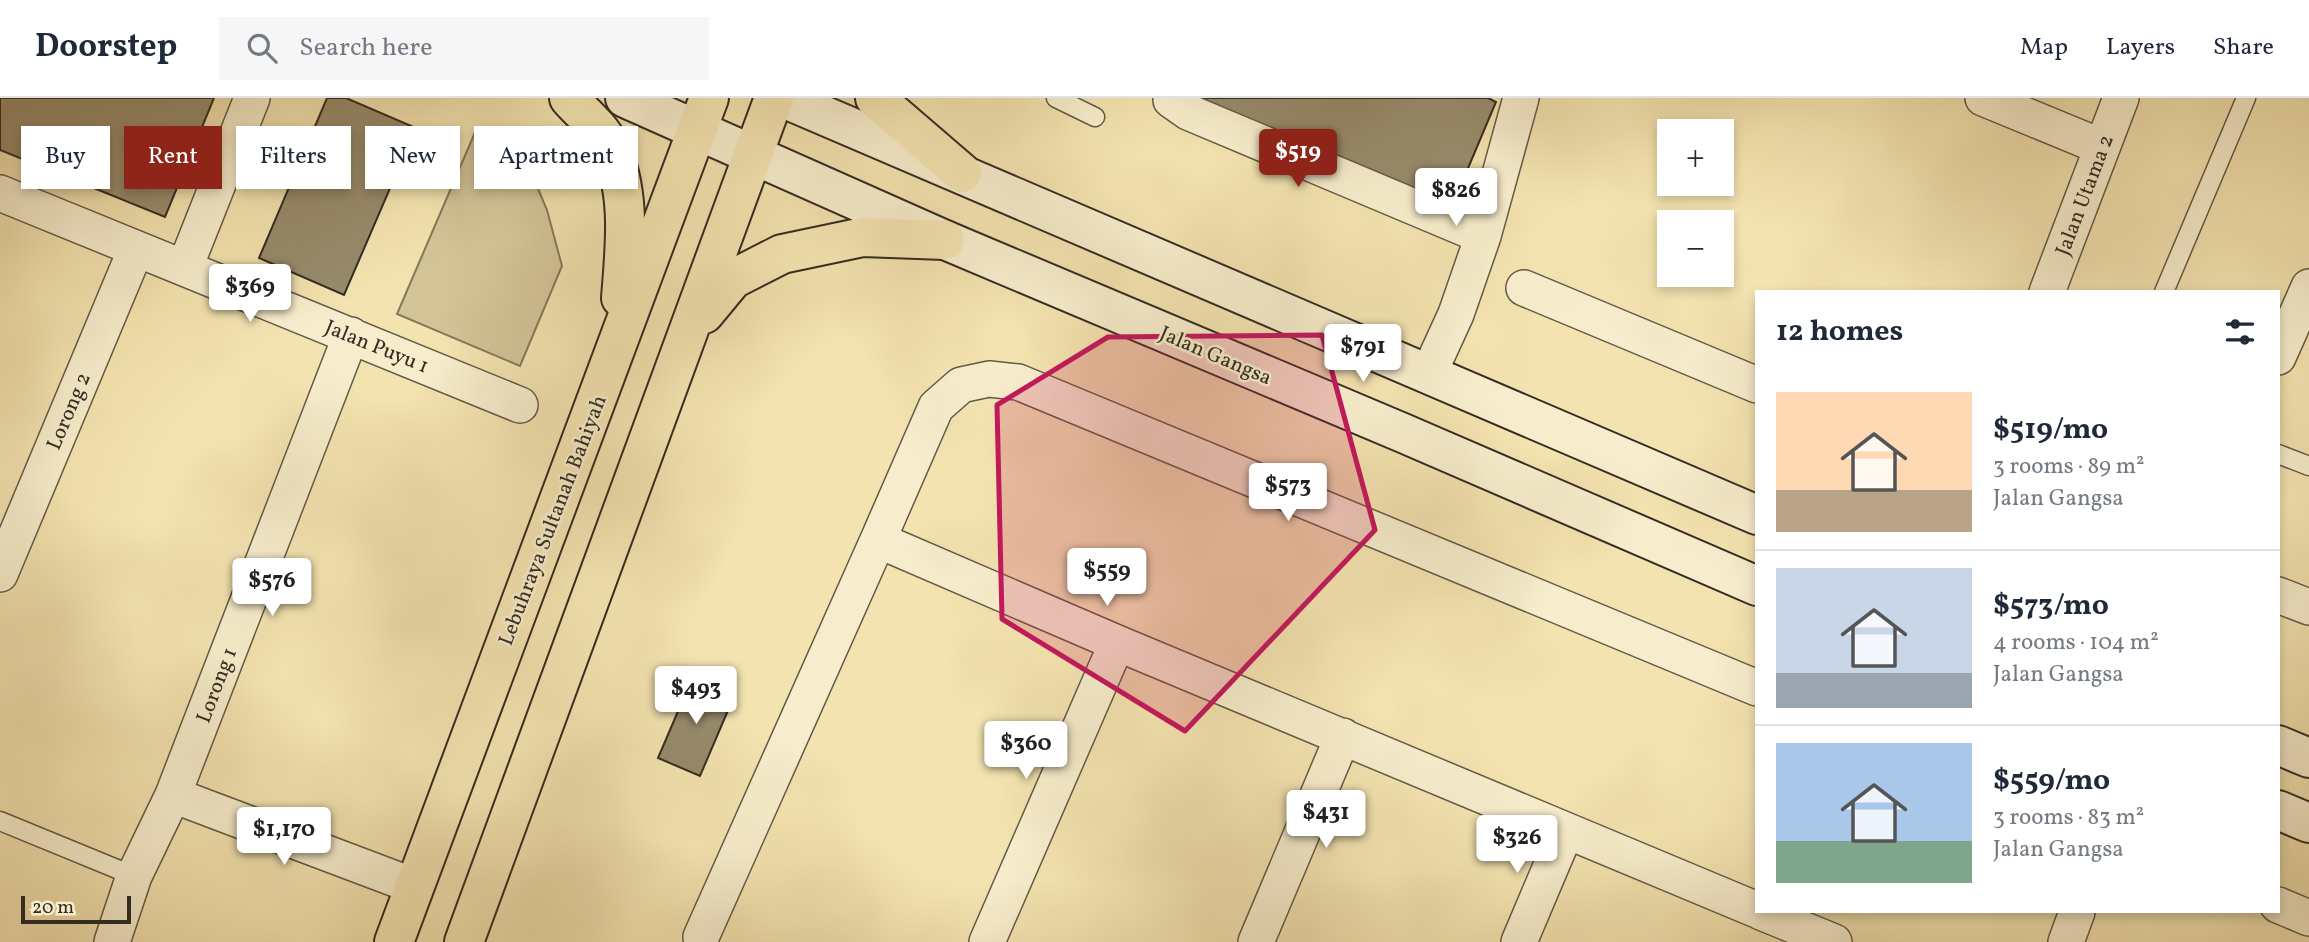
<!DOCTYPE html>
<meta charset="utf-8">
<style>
:root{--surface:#fff;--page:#f6f6f7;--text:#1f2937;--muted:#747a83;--line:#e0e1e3;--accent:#8f2418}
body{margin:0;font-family:Vollkorn,serif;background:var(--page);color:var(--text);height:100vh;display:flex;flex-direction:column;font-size:26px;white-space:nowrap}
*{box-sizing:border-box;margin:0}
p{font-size:23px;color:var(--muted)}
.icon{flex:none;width:38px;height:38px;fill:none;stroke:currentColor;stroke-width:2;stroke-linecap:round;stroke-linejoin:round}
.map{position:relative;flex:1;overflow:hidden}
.panel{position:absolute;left:1755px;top:192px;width:525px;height:623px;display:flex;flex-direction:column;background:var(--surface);border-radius:0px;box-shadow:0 4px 10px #0003}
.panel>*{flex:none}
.top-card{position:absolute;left:21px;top:28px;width:665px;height:63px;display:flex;gap:14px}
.buttons{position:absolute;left:1657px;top:21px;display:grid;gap:14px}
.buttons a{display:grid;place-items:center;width:77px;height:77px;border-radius:0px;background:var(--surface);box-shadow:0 4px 10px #0003;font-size:35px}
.scale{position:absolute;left:21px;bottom:18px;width:110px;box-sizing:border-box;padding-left:7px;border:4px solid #342c21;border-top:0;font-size:19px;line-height:24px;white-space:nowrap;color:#342c21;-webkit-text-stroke:5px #f7edcc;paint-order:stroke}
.price{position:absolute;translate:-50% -60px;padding:0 16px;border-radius:7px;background:#fff;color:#222;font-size:23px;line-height:46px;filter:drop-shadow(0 2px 4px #0008)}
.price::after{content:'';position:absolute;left:50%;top:42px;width:21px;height:16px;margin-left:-10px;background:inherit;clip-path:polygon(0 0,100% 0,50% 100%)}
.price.selected{background:var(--accent);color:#fff}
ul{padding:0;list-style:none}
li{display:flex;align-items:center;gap:21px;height:175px;padding:0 21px}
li+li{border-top:2px solid var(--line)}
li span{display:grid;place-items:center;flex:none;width:196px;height:140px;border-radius:0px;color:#555}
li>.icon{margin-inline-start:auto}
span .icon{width:84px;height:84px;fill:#fffc;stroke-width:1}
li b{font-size:30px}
h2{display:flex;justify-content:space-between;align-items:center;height:84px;padding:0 21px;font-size:30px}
.pill{padding:0 24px;border-radius:0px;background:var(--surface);box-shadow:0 4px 10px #0003;font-size:24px;line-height:63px}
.pill.selected{background:var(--accent);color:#fff}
header{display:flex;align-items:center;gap:42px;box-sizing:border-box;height:98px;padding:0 35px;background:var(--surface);border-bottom:2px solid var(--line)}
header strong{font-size:33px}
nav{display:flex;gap:38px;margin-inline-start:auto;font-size:24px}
.search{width:490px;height:63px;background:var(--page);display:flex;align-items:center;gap:18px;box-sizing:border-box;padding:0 24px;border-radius:0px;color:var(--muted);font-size:26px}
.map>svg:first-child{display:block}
.green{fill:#d3c498;stroke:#84785c;stroke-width:2}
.building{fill:#978b6b;stroke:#342c21;stroke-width:2}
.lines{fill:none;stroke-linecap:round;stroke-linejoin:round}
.service-casing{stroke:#645a45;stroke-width:21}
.minor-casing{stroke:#645a45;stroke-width:38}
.secondary-casing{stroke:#342c21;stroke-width:42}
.primary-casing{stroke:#342c21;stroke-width:42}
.service{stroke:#f7edcc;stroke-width:18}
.minor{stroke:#f7edcc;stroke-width:35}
.secondary{stroke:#f7edcc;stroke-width:38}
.primary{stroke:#f3e3b0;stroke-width:38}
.marked{fill:#c2185b;fill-opacity:0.2;stroke:#c2185b;stroke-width:5;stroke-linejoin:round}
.labels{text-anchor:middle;stroke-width:5;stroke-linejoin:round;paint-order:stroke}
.street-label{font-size:21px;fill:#342c21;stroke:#f7edcc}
</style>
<header>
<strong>Doorstep</strong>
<div class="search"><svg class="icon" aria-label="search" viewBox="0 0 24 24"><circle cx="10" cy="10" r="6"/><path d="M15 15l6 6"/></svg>Search here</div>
<nav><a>Map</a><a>Layers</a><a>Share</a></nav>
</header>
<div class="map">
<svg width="2309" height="844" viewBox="0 0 2309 844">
<rect width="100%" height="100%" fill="#f3e3b0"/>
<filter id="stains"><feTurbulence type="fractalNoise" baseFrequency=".00286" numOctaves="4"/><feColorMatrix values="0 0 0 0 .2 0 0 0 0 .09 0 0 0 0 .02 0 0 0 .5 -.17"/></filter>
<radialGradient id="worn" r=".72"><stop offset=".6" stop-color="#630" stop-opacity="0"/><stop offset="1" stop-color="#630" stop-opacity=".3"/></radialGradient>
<path class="green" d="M476,32L521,50L547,112L562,168L520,268L397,216Z"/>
<path class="building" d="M0,0H214L165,119L0,52Z
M327,0H346L416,30L344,197L259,160Z
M1186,0H1488L1496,4L1450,113Z
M693,578L735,596L700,678L658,660Z"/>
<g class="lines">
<defs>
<path id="service" d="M1056,0L1095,19
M2164,194L2246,0
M2278,356L2309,368
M0,723L134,778"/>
<path id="minor" d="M1171,0V2L1188,14L1483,138
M1983,0L2102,49
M0,95L520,307
M185,169L252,0
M1524,190L1757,287
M2047,194L2121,0
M2278,259L2309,189
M1429,275L1456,216L1483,138L1521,0
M878,442L936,309L961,287L989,281L1018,284L1757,590
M0,476L136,151
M2278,497L2309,509
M173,697L414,788
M2278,807L2309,820
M1761,814L1834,844
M701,839L878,442L1117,545L1757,812
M112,844L134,778L173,697L351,237
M987,844L1117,545
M1256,844L1343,638
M1519,844L1566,733
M2066,844L2077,814"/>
<path id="secondary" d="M625,0L945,142L1403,335L1757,488
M783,0L1757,417
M2278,647L2309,660
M2278,712L2309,725"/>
<path id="primary" d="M569,0C580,13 601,30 608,45C632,93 625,149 621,200
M875,0L962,75
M704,216L733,181L782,156L863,139L945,142
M394,844L709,0
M464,844L774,0"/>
</defs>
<use href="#service" class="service-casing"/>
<use href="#minor" class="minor-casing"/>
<use href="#secondary" class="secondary-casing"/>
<use href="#primary" class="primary-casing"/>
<use href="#service" class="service"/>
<use href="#minor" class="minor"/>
<use href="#secondary" class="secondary"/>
<use href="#primary" class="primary"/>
</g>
<path class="marked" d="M1322,237L1375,432L1185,633L1002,521L997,307L1108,239Z"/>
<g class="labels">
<g class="street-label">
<text transform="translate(2084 97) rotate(-69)" y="7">Jalan Utama 2</text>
<text transform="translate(377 248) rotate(22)" y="7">Jalan Puyu 1</text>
<text transform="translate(1216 257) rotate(23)" y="7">Jalan Gangsa</text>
<text transform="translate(68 313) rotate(-67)" y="7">Lorong 2</text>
<text transform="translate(552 422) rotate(-69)" y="7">Lebuhraya Sultanah Bahiyah</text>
<text transform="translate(216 587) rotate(-69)" y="7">Lorong 1</text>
</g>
</g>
<rect width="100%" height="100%" filter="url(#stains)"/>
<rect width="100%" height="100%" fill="url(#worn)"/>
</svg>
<div class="buttons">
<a>+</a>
<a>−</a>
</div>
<div class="scale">20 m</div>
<b class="price selected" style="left:1298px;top:91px">$519</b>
<b class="price" style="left:1456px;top:130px">$826</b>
<b class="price" style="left:250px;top:226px">$369</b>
<b class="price" style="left:1363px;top:286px">$791</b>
<b class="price" style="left:1288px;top:425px">$573</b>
<b class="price" style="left:1107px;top:510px">$559</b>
<b class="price" style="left:272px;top:520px">$576</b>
<b class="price" style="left:696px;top:628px">$493</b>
<b class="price" style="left:1026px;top:683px">$360</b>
<b class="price" style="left:1326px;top:752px">$431</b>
<b class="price" style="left:284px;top:769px">$1,170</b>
<b class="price" style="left:1517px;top:777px">$326</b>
<div class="top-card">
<a class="pill">Buy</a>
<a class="pill selected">Rent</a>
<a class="pill">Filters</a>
<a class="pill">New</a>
<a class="pill">Apartment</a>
</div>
<section class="panel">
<h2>12 homes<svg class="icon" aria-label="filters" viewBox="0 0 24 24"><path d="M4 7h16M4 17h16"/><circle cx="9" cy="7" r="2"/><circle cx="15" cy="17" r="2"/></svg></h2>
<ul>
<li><span style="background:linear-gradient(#ffd9b3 70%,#b9a48a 0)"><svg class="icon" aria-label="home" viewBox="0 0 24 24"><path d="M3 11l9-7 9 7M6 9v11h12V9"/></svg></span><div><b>$519/mo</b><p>3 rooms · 89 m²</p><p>Jalan Gangsa</p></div></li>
<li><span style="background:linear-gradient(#c9d6e8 75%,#9aa5b1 0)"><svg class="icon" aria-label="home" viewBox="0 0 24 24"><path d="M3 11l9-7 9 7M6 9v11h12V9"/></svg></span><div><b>$573/mo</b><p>4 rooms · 104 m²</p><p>Jalan Gangsa</p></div></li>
<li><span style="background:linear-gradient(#a9c7e8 70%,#7fa58c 0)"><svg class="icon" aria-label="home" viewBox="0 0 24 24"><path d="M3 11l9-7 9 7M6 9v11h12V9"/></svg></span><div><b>$559/mo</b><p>3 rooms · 83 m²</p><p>Jalan Gangsa</p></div></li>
</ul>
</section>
</div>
